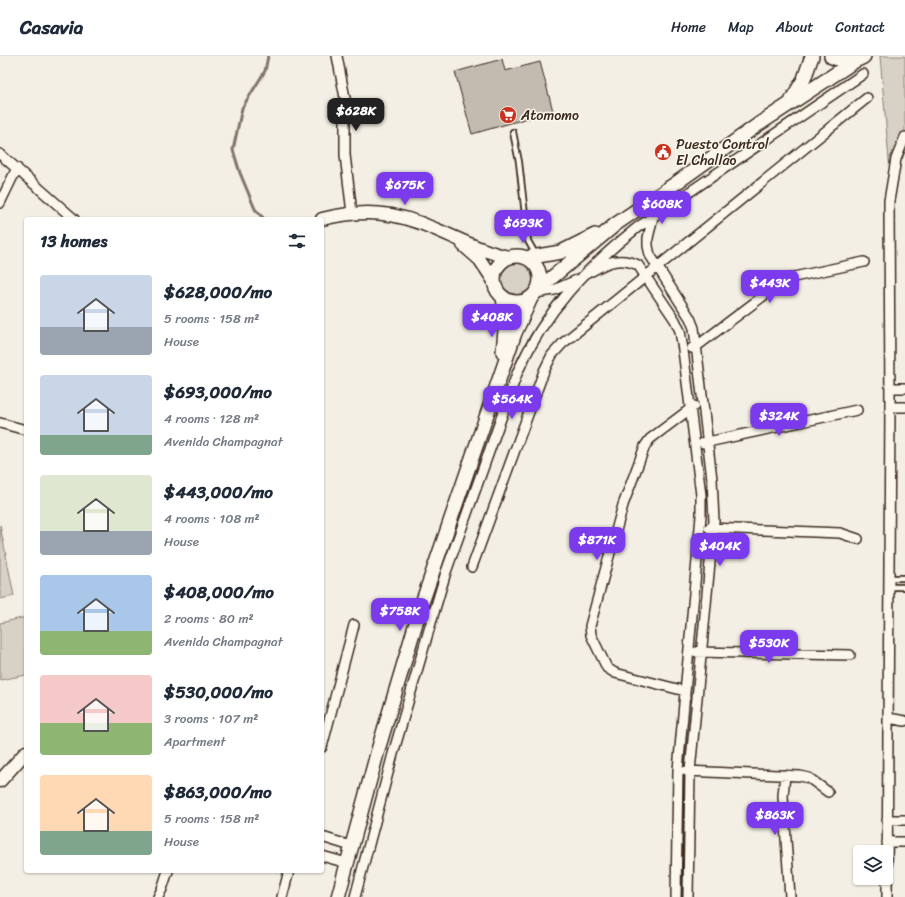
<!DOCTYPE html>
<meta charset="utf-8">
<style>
:root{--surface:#fff;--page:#f2f2f3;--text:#1f2937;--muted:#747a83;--line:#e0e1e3;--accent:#7c3aed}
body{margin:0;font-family:Sriracha,sans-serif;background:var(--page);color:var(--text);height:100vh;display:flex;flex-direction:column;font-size:15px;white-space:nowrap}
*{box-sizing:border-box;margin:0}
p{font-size:13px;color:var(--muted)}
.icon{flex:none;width:22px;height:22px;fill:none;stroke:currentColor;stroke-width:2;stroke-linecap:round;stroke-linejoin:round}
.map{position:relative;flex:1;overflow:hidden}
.side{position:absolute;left:24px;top:161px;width:300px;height:656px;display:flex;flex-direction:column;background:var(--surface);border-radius:4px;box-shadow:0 1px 3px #0004}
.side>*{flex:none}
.tools{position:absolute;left:853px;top:789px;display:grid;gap:8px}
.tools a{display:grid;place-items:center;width:40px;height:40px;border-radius:4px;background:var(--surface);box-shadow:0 1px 3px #0004;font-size:20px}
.price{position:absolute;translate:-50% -34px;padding:0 9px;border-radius:8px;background:var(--accent);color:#fff;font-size:13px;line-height:26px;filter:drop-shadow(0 1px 2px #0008)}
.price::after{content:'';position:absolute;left:50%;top:24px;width:12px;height:9px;margin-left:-6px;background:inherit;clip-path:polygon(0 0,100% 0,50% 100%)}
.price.current{background:#222;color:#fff}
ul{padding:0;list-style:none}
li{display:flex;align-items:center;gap:12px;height:100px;padding:0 16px}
li span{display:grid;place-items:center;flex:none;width:112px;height:80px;border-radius:4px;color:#555}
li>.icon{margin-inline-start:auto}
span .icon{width:48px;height:48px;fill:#fffc;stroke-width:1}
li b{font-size:17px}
h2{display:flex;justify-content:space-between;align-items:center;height:48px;padding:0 16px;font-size:17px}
header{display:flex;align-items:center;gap:24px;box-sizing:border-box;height:56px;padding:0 20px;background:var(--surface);border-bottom:1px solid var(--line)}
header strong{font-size:19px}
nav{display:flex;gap:22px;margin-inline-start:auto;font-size:14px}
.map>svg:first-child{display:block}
.green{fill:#d8d1c6;stroke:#8a7e72}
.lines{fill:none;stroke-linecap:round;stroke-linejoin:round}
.stream{stroke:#817468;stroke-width:3}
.building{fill:#c3bbb0;stroke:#3b2a1e}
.service-casing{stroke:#3b2a1e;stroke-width:8}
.minor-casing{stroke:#3b2a1e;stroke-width:12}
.tertiary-casing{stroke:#3b2a1e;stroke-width:15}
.secondary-casing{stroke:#3b2a1e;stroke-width:16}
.primary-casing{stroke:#3b2a1e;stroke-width:18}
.service{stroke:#fbf7ec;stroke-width:4.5}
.minor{stroke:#fbf7ec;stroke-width:9}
.tertiary{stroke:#fbf7ec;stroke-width:12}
.secondary{stroke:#fbf7ec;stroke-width:13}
.primary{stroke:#fbf7ec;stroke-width:15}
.labels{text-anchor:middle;stroke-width:3;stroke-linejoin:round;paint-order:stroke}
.poi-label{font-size:14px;fill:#3b2a1e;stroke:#fbf7ec;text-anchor:start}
</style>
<header>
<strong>Casavia</strong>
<nav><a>Home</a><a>Map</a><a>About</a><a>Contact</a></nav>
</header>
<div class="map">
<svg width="905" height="841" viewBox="0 0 905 841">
<rect width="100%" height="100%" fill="#f3efe4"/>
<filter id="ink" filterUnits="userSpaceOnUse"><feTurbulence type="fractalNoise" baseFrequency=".025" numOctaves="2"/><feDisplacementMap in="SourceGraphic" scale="8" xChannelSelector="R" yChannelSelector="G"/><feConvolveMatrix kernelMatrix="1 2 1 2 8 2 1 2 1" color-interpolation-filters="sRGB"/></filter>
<g filter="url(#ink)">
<path class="green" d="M880,0H905V81L891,127Z
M501 223a16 16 0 1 1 32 0a16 16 0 1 1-32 0Z
M0,469L14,540L0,543Z
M26,561V619L0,624V567Z"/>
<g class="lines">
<path class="stream" d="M264,163L255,153L240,117L233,94L242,52L265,15L268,0"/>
</g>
<path class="building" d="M502,3L505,15L540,6L553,55L472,78L455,16Z"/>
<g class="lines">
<defs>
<path id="service" d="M513,76L519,106L528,185L536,199
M889,522H905
M888,531H905"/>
<path id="minor" d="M337,0L345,42V99L352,157
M0,98L74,163
M658,140L648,182V190L650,199L690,262L694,272L712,423L714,465L690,715L688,841
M0,147L17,112
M592,215C608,205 621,201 638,209L675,264L680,275L683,294L701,439V460L678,714L676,841
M535,237L554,234L577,224
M692,292L697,290L779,228L794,221L864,206
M890,332H905
M890,351H905
M0,367L26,374
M703,387L857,354
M709,472L840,477L858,483
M472,511L544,315L552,299L563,287L867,42
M696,596L850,599
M685,635L615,617L607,612L591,579L590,570L623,449L645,390L650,383L694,350
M888,662L905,665
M322,691L354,569
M686,715L800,720L809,722L828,736
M785,719L783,740L790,841
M887,764H905
M322,781L351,790
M887,786H905
M322,800L347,807
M158,841L162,833L168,815
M282,841L289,815
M355,841L393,698L435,553L446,516L518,315C545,255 587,211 638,171L863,18
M887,841L890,351L889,145L896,103L905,81"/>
<path id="tertiary" d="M322,163C363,153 395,155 435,173C459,183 483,196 509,201
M463,189L480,204L494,225
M0,725L26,696"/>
<path id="secondary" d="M792,43L804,23L812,0
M494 223a23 23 0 1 1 46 0a23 23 0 1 1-46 0Z
M526,202L561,196L595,179
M537,234L616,168L679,125L759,68L858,3
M503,241L506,263L503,296
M338,841L378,694L421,550L515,277L531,242"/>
<path id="primary" d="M832,0C841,4 853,6 863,0"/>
</defs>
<use href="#service" class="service-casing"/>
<use href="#minor" class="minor-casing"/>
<use href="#tertiary" class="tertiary-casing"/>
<use href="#secondary" class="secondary-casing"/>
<use href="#primary" class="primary-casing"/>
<use href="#service" class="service"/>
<use href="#minor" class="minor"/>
<use href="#tertiary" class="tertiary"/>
<use href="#secondary" class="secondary"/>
<use href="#primary" class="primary"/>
</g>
</g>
<defs>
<symbol id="supermarket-disc" viewBox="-11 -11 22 22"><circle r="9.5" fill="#c8321e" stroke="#fbf7ec"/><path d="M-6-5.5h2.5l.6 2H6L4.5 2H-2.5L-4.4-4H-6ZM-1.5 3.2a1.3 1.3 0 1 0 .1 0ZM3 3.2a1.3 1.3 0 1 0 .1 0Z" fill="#fff"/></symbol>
<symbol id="civic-disc" viewBox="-11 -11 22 22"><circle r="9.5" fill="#c8321e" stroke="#fbf7ec"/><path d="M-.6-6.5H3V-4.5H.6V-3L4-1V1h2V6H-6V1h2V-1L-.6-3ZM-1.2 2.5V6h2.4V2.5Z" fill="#fff"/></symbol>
</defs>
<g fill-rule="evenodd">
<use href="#supermarket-disc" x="498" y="49" width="20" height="20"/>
<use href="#civic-disc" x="653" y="86" width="20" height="20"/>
</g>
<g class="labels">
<g class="poi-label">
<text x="521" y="64">Atomomo</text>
<text x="676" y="93">Puesto Control<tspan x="676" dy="16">El Challao</tspan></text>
</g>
</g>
</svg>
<div class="tools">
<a><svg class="icon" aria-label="layers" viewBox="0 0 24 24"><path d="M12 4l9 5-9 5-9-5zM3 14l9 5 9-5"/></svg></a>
</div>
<b class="price current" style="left:356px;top:76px">$628K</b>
<b class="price" style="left:405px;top:150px">$675K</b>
<b class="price" style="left:662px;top:169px">$608K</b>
<b class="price" style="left:523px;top:188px">$693K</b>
<b class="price" style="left:770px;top:248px">$443K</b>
<b class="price" style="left:492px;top:282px">$408K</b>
<b class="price" style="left:512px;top:364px">$564K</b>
<b class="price" style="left:779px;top:381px">$324K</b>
<b class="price" style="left:597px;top:505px">$871K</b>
<b class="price" style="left:720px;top:511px">$404K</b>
<b class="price" style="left:400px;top:576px">$758K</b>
<b class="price" style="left:769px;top:608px">$530K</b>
<b class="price" style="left:775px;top:780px">$863K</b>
<section class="side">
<h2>13 homes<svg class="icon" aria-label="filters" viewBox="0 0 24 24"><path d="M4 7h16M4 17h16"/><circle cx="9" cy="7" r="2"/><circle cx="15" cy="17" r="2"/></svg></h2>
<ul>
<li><span style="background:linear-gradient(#c9d6e8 65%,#9aa5b1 0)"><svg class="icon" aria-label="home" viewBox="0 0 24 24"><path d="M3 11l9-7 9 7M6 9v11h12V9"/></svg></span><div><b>$628,000/mo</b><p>5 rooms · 158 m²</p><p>House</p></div></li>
<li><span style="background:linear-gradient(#c9d6e8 75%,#7fa58c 0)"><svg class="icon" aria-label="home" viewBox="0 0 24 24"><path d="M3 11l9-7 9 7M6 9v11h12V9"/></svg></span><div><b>$693,000/mo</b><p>4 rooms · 128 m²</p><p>Avenida Champagnat</p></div></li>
<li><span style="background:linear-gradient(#dfe7d0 70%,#9aa5b1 0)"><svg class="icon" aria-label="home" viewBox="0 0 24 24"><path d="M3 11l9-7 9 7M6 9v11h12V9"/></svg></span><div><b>$443,000/mo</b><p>4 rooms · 108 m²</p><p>House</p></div></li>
<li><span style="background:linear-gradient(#a9c7e8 70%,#8fb573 0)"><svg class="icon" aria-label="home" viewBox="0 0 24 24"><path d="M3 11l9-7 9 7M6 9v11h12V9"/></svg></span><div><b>$408,000/mo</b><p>2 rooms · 80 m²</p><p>Avenida Champagnat</p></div></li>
<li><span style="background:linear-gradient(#f6c9c9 60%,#8fb573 0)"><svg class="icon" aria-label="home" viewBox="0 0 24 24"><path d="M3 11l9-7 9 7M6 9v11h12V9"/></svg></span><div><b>$530,000/mo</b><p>3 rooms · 107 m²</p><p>Apartment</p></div></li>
<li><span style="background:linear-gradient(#ffd9b3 70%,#7fa58c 0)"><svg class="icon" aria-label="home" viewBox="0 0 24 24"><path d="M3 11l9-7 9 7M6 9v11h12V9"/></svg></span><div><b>$863,000/mo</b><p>5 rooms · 158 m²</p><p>House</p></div></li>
</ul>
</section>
</div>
